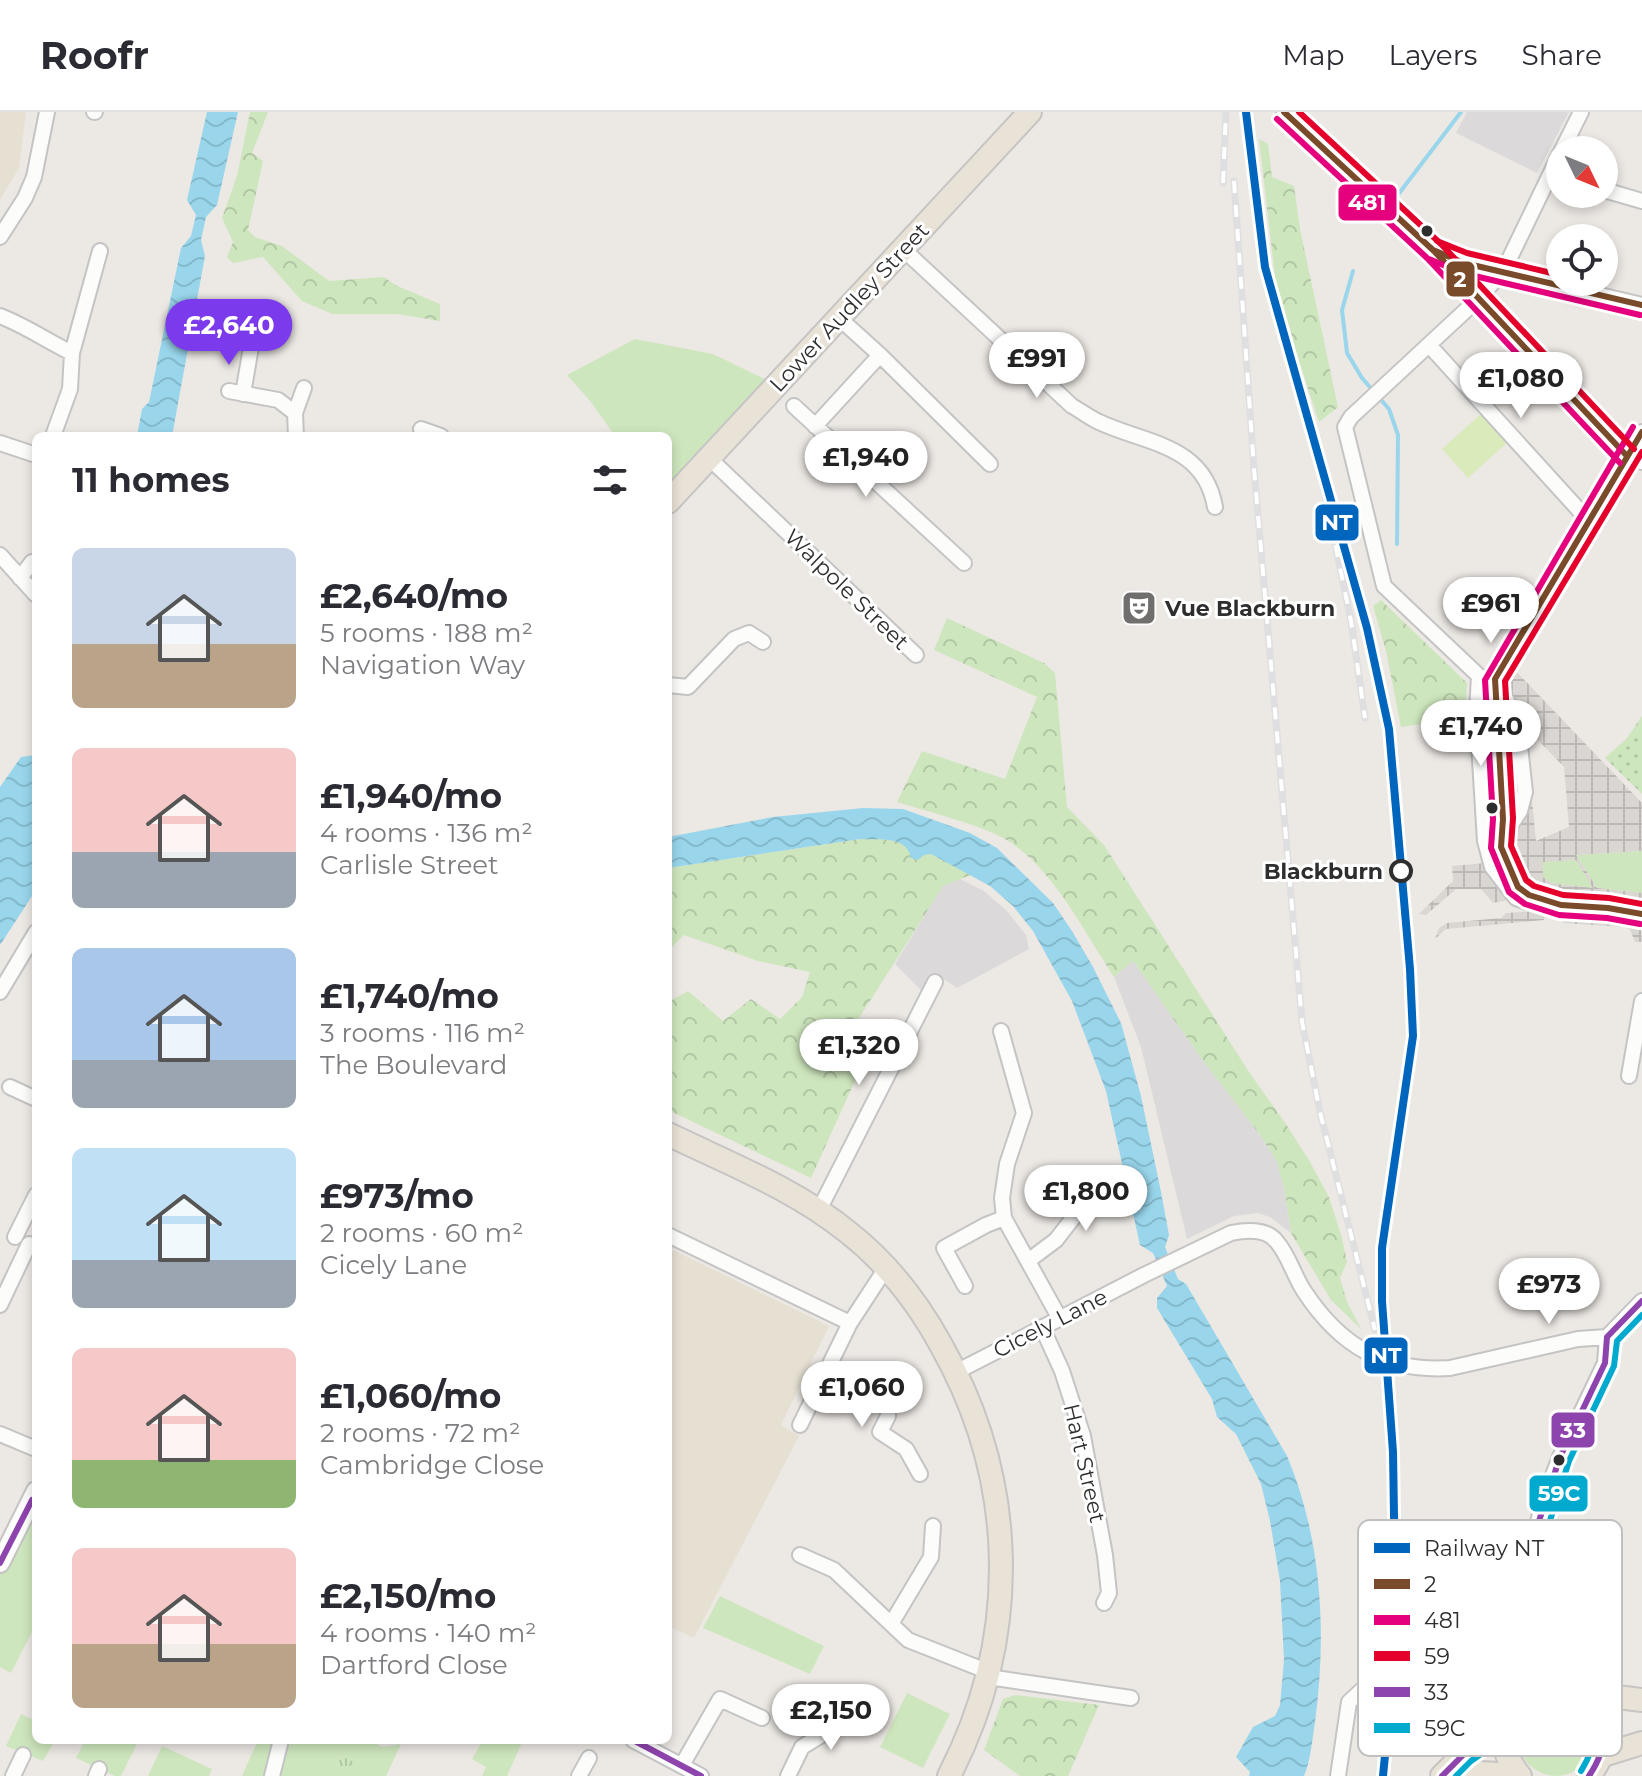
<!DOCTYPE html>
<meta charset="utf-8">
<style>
:root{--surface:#fff;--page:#f7f7f7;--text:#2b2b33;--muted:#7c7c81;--line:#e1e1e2;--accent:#7c3aed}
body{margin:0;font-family:Montserrat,sans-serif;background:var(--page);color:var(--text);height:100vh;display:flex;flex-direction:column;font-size:30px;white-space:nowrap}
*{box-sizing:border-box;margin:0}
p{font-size:26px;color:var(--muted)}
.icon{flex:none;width:44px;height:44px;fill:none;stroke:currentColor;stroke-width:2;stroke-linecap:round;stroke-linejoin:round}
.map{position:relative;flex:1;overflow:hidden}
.sheet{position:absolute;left:32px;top:320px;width:640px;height:1312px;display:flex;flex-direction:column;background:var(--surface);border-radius:12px;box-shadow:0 4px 12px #0003}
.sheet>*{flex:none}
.needle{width:52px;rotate:133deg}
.buttons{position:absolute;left:1546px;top:24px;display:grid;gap:16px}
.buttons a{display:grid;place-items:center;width:72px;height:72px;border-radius:50%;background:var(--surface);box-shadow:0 4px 12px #0003;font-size:40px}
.price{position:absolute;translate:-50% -68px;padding:0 18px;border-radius:28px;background:#fff;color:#222;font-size:26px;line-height:52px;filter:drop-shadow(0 2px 4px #0008)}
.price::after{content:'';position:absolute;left:50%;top:48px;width:24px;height:18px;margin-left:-12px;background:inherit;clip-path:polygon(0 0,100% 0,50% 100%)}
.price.on{background:var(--accent);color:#fff}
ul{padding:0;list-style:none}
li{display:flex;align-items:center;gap:24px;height:200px;padding:0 40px}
li span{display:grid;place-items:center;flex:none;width:224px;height:160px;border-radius:12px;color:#555}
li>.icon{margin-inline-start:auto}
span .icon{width:96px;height:96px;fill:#fffc;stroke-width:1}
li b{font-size:34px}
h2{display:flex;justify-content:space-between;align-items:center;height:96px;padding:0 40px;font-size:34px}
header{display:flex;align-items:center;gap:48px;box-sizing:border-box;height:112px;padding:0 40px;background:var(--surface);border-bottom:2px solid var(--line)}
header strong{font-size:38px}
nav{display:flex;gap:44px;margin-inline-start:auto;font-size:28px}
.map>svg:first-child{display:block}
.industrial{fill:#dcd9db}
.education{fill:#e6e0d3}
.grass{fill:#cee6be}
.forest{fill:url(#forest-crowns)}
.park{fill:url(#park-tufts)}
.garden{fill:url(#garden-dots)}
.pitch{fill:#d9eabb}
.plaza{fill:url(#plaza-grid);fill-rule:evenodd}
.water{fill:url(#water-waves)}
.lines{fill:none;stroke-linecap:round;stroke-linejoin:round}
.stream{stroke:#99d6ec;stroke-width:4}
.minor-casing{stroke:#c5c4c5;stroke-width:18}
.tertiary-casing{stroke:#c5c4c5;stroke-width:22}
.trunk-casing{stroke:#c6c5c4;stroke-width:26}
.minor{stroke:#fcfcfb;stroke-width:14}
.tertiary{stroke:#fcfcfb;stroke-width:18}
.trunk{stroke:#e9e2d6;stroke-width:22}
.rail-casing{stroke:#dfdfe1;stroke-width:7}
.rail{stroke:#fff;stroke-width:4;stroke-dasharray:12;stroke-linecap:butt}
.bus-1-casing{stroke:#fff;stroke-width:12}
.bus-2-casing{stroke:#fff;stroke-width:12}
.bus-3-casing{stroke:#fff;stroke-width:12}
.bus-4-casing{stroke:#fff;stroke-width:12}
.bus-5-casing{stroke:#fff;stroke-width:12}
.bus-1{stroke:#7a4b2a;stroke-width:6}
.bus-2{stroke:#e5007d;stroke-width:6}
.bus-3{stroke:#e4002b;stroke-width:6}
.bus-4{stroke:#8e44ad;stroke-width:6}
.bus-5{stroke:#00a9ce;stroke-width:6}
.rail-1-casing{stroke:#fff;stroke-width:14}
.rail-1{stroke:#0065bd;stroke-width:8}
.bus-dot{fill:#2e2e2e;stroke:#fff;stroke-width:3}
.stop-dot{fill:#fff;stroke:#2e2e2e;stroke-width:4}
.labels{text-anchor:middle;stroke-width:6;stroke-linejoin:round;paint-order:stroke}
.street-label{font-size:22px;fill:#2e2e2e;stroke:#fff}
.poi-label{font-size:22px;font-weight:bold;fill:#2e2e2e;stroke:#fff;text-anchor:start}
.stop-label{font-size:22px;font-weight:bold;fill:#2e2e2e;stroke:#fff;text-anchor:end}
.key{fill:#fff;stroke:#c0c0c0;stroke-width:2}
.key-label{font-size:22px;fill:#2e2e2e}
.line-badge{stroke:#fff;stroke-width:3}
.badge-label{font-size:22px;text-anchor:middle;font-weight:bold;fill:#fff}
</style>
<header>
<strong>Roofr</strong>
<nav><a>Map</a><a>Layers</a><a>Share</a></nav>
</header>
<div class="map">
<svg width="1642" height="1664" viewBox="0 0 1642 1664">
<defs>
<pattern id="forest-crowns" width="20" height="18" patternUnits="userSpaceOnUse" patternTransform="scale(2)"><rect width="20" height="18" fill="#cee6be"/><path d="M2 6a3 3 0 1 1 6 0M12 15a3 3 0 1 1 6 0" fill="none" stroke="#b1c6a4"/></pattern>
<pattern id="park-tufts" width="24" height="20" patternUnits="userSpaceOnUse" patternTransform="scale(2)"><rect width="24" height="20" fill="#cee6be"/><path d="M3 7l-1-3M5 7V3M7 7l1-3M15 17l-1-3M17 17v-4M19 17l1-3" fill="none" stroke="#b1c6a4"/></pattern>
<pattern id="garden-dots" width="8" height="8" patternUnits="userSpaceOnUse" patternTransform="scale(2)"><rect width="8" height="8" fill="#cee6be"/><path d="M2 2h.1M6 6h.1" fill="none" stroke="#b1c6a4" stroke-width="1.8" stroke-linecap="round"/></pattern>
<pattern id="plaza-grid" width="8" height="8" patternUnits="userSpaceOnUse" patternTransform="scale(2)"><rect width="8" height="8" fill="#dad6d2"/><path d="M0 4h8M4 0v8" fill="none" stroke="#bbb8b5"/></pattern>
<pattern id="water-waves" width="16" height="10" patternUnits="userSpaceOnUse" patternTransform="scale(2)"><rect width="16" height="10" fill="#99d6ec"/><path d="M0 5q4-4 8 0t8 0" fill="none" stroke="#84b8cb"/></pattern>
</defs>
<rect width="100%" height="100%" fill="#ece8e4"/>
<path class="industrial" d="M1467,0H1569L1537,61L1456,21Z
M960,767L984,779L1007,799L1026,823L1029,837L957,876L935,861L922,879L895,852L943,773Z
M1133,848L1201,946L1260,1023L1277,1050L1284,1075L1291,1121L1270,1105L1258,1101L1234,1104L1187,1127L1141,935L1114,865Z"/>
<path class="education" d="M0,0H26L19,56L0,88Z
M673,1138L829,1214L781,1313L799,1324L694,1526L668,1514V1149Z"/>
<path class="grass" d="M635,227L713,242L777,273L668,379V324H615L591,290L567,263Z
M1642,739V781L1597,776L1576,743Z
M1576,748L1594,776L1550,771L1543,765L1542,750Z
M36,1379V1512L11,1561L0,1555V1453Z
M720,1484L824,1534L810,1562L703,1516Z
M907,1581L950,1602L923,1656L880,1635Z
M1518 1626a38 38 0 1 1 76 0a38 38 0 1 1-76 0Z
M21,1602L36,1609V1628H55L43,1649L6,1634Z
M85,1628H139L121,1664H115L76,1646Z
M258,1628H269L279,1632L281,1628H369L382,1635L401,1632L386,1664H380L341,1644L332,1664H242Z
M483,1628H523L507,1664H482L486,1655L472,1647Z
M162,1634L212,1657L209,1664H148Z"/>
<path class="forest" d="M250,0H268L252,41L263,49L248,118L255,125L282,134L329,169L384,165L395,173L440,192V209L397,202H332L302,189L263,145L233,151L227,145L233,130L222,106L237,64Z
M1259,27L1268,32L1272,65L1294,74L1300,117L1338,295L1319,310L1277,182Z
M1381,488L1467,571L1465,606L1401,615L1386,539L1373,494Z
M947,506L1044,551L1055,561L1067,695L1104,733L1251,963L1286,1012L1310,1050L1329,1085L1342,1126L1347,1150L1340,1166L1347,1190L1361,1217L1331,1188L1291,1121L1284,1075L1277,1050L1260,1023L1201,946L1133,849L1114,865C1084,820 1051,752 1003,726C975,711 928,700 897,690L922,639L1005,667L1037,585L934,538Z
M860,727C874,727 888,726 901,731C912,735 917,744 931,742L971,763L943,774L849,922L859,960L811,1066L668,998V890L688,879L723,909L751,887L780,907L802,885L810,860L758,849L684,823L668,839V756Z
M1015,1583L1099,1593L1068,1664H1020L984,1638L1003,1587Z"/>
<path class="park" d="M341,1644L381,1662L380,1664H332Z"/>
<path class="garden" d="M1642,604V682L1605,646L1627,626Z"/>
<path class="pitch" d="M1482,301L1510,328L1468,366L1442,337Z"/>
<path class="plaza" d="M1511,554L1642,691V739L1576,743L1597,776L1642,781V791L1617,789L1614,783L1561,779L1558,783L1545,781L1534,777L1521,766L1518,759L1513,716L1528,694L1503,569ZM1535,625L1564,655L1569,715L1536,729L1526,627ZM1576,748L1593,776L1551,771L1543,765V750Z
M1485,751L1489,766L1508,788L1493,791L1481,777H1456L1426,803L1419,802L1453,769L1452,754Z
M1538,799L1543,803L1544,808L1446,817L1435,827L1439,816L1447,811L1501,806L1506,801Z
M1571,800L1630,806L1641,817L1642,830H1635L1630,818L1625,815L1563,811L1566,802Z"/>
<path class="water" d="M207,0H238L217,93L206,105L201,128L205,144L172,324H137L142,297L149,290L181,136L191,124L196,103L187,88Z
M36,643V778L0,833V675L21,645Z
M863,696L903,697L970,721L997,736L1053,791L1072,819L1093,855L1121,911L1141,984L1161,1080L1169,1123L1165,1135L1178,1167L1186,1172L1287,1344C1322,1427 1327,1521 1315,1610C1312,1628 1311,1647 1304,1664H1249L1250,1660L1236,1645L1253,1615L1275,1604L1280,1593L1284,1548L1280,1469L1270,1409L1261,1372L1236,1322L1217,1305L1212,1287L1157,1196V1186L1167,1174L1153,1141L1140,1133L1106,979L1072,889L1033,819L1013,794L990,774L931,742L924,743L918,748L911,746C907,723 878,728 860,727L668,756V725L773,705Z"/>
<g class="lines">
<path class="stream" d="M1397,84L1461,0
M1353,159L1342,198L1347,241L1362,266L1389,297L1398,323L1397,432"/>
<defs>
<path id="minor" d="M94,0H95
M1284,0L1434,139L1627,344L1642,350
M1562,38L1581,0
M1560,42L1504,158L1478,187L1351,305L1345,315L1384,474L1479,564L1477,600L1485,729L1492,755L1516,786L1527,790L1561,793
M1604,78L1642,89
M0,125L25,86L34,65L47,0
M903,137L1072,294C1081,299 1090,306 1099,310C1146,332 1204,332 1215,395
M1438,140L1464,151L1642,193
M0,204C26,214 47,229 72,241
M839,206L880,243L990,352
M1429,233L1588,408
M229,279L278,288L295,301L296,324
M243,282L251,235
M794,294L964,451
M295,301L304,276
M815,314L880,243
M421,317L441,324
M1642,320L1495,567L1503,707L1501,735L1511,763L1518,775L1529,783L1561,793L1608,796L1642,802
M53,324L70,277L72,241L100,139
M0,331L36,343
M709,346L916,543
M0,443L36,483
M20,466L32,450L36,449
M1497,571L1517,607L1525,680L1520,699L1510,714L1508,729
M668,573L688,575L734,527L749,521L763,530
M0,880L36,820
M1001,919L1024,1001L1007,1052L1002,1086L1004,1106L1060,1207
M1629,964L1642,889
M10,975L36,987
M819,1098L935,870
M670,1124L850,1211
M15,1125L36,1083
M1028,1149L1056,1128L1073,1106L1061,1067
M965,1174L944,1136L986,1113L1004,1106
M0,1193L29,1132
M1042,1215L1062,1259L1083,1324L1105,1443L1109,1481L1104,1491
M828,1259L888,1287V1304L880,1320L906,1337L920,1362
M956,1260L1144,1163L1231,1121C1246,1118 1267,1116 1277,1130C1289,1144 1294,1164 1304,1179C1340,1234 1384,1260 1450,1256L1578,1227L1607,1225
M800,1313L850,1211L886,1156
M0,1322L36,1337
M800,1443L834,1458L908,1528L989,1560
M891,1512L931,1445L933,1414
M988,1565L1131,1586
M1562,1575L1533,1514L1524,1470L1543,1389L1560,1345L1605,1251L1607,1225L1642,1189
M1481,1585L1508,1602
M1519,1588L1523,1553L1533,1514
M633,1628L701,1664
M1443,1636L1481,1585L1497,1545L1503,1518
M682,1653L720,1587L762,1606
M13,1664L23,1643
M96,1664L99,1657
M272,1664L281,1628
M579,1664L589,1646
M788,1664L802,1635L820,1624L835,1594
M1338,1664L1349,1590L1376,1565L1441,1518L1524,1470"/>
<path id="tertiary" d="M0,1451L36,1379"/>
<path id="trunk" d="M668,390L1030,0
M668,1022C730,1052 795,1077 849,1121C887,1151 918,1191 941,1233C1018,1369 1021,1525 949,1664
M1578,1580L1642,1588
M1603,1643L1642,1631
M1442,1664L1465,1641L1504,1614
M1471,1664L1480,1661L1518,1663
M1520,1664C1462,1594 1575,1536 1602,1607C1610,1629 1602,1647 1589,1664"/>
</defs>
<use href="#minor" class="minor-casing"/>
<use href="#tertiary" class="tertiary-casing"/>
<use href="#trunk" class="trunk-casing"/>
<use href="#minor" class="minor"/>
<use href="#tertiary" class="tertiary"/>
<use href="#trunk" class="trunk"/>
<defs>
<path id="rail" d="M1234,69L1254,357L1302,910L1320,1000L1375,1218
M1223,71L1226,0
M1316,339L1351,509L1365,606"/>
</defs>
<use href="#rail" class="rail-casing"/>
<use href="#rail" class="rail"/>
<defs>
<path id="bus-1" d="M1284,0L1434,139L1627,344
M1433,138L1464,151L1642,193
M1642,320L1495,567L1503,707L1501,735L1518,775L1529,783L1561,793L1608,796L1642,802"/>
<path id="bus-2" d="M1277,7L1427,146L1620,351
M1429,147L1462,161L1640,203
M1633,315L1485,568L1493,707L1491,736L1509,780L1525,792L1559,803L1607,806L1640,812"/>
<path id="bus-3" d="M1299,0L1441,132L1634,337
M1437,129L1467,141L1560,163
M1642,340L1505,569L1513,706L1511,734L1526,768L1534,774L1563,783L1609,786L1642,792"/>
<path id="bus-4" d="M0,1451L32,1388
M1530,1502C1533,1514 1555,1569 1563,1575C1571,1582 1582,1583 1590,1591C1613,1613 1604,1641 1589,1664
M633,1628L701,1664
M1442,1664L1465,1641L1504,1614L1508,1602L1519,1588L1523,1553L1533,1514L1524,1470L1537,1415L1560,1345L1605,1251L1607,1225L1642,1189"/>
<path id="bus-5" d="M1520,1504C1525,1522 1543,1566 1554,1580C1559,1587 1569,1588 1576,1593C1603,1610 1595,1636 1581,1659
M1456,1664L1471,1649L1511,1621L1517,1607L1528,1592L1533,1555L1543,1515L1534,1470L1547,1418L1569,1349L1614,1254L1617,1229L1642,1203"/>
</defs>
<use href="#bus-1" class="bus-1-casing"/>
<use href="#bus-2" class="bus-2-casing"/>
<use href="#bus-3" class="bus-3-casing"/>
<use href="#bus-4" class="bus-4-casing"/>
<use href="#bus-5" class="bus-5-casing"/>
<use href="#bus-1" class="bus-1"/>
<use href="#bus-2" class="bus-2"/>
<use href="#bus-3" class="bus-3"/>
<use href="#bus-4" class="bus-4"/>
<use href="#bus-5" class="bus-5"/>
<defs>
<path id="rail-1" d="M1246,0L1265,155L1367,516L1389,617L1410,857L1413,924L1382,1136V1189L1393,1340L1396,1530L1383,1664"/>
</defs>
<use href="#rail-1" class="rail-1-casing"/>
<use href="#rail-1" class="rail-1"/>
</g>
<defs>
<symbol id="theatre-square" viewBox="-11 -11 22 22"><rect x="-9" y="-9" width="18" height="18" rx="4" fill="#706f6e" stroke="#fff"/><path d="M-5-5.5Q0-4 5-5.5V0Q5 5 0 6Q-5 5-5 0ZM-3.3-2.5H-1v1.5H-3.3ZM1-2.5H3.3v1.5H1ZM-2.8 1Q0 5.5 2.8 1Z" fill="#fff"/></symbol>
</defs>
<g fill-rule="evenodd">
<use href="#theatre-square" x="1119" y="476" width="40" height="40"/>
</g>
<g class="bus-dot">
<circle cx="1427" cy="119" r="7"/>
<circle cx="1492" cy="696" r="7"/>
<circle cx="1559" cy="1348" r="7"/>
</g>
<circle class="stop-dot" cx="1401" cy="759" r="10"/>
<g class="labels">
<g class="street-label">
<text transform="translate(849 195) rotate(-47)" y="8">Lower Audley Street</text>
<text transform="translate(847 477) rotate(44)" y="8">Walpole Street</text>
<text transform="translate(1050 1211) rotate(-27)" y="8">Cicely Lane</text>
<text transform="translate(1085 1351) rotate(77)" y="8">Hart Street</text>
</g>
<g class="poi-label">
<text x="1165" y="504">Vue Blackburn</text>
</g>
<g class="stop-label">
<text x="1383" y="767">Blackburn</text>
</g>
</g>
<rect x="1358" y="1408" width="264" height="236" rx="12" class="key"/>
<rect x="1374" y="1431" width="36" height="10" fill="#0065bd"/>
<rect x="1374" y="1467" width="36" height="10" fill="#7a4b2a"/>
<rect x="1374" y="1503" width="36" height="10" fill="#e5007d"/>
<rect x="1374" y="1539" width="36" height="10" fill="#e4002b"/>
<rect x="1374" y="1575" width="36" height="10" fill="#8e44ad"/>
<rect x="1374" y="1611" width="36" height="10" fill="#00a9ce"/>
<g class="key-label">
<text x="1424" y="1444">Railway NT</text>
<text x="1424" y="1480">2</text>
<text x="1424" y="1516">481</text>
<text x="1424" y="1552">59</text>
<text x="1424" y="1588">33</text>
<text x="1424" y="1624">59C</text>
</g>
<g class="line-badge">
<rect x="1337" y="71" width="61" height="39" rx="8" fill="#e5007d"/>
<rect x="1445" y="148" width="31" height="38" rx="8" fill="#7a4b2a"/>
<rect x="1314" y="391" width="46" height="39" rx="8" fill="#0065bd"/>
<rect x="1363" y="1224" width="46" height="39" rx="8" fill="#0065bd"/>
<rect x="1550" y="1299" width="46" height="38" rx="8" fill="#8e44ad"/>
<rect x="1528" y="1362" width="61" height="39" rx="8" fill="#00a9ce"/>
</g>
<g class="badge-label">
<text x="1367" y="98">481</text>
<text x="1460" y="175">2</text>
<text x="1337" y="418">NT</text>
<text x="1386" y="1251">NT</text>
<text x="1573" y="1326">33</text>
<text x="1559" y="1389">59C</text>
</g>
</svg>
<div class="buttons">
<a><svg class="needle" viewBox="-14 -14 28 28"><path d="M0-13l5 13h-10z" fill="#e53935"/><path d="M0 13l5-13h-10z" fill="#7c7c81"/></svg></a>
<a><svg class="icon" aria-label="locate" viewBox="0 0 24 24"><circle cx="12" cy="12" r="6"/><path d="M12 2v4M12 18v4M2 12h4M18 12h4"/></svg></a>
</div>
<b class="price on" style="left:229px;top:255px">£2,640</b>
<b class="price" style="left:1037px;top:288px">£991</b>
<b class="price" style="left:1521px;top:308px">£1,080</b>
<b class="price" style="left:866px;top:387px">£1,940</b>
<b class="price" style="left:1491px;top:533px">£961</b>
<b class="price" style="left:1481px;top:656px">£1,740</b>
<b class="price" style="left:859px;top:975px">£1,320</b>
<b class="price" style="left:1086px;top:1121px">£1,800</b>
<b class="price" style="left:1549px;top:1214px">£973</b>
<b class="price" style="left:862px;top:1317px">£1,060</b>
<b class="price" style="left:831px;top:1640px">£2,150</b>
<section class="sheet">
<h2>11 homes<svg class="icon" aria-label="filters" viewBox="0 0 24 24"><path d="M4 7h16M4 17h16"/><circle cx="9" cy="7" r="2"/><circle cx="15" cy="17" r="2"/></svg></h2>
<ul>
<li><span style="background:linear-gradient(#c9d6e8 60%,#b9a48a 0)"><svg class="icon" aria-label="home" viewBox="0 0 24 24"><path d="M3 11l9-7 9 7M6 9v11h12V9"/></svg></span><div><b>£2,640/mo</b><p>5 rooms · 188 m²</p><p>Navigation Way</p></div></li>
<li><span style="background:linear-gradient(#f6c9c9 65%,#9aa5b1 0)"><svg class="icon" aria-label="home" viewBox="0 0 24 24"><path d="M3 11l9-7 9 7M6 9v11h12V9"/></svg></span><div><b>£1,940/mo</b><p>4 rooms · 136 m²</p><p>Carlisle Street</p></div></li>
<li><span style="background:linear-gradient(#a9c7e8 70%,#9aa5b1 0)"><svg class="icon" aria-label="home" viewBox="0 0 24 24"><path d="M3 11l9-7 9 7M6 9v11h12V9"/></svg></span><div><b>£1,740/mo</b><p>3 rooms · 116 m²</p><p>The Boulevard</p></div></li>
<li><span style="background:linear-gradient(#bfe0f5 70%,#9aa5b1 0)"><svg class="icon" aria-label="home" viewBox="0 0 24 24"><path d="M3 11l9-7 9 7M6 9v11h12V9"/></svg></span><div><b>£973/mo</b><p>2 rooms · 60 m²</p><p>Cicely Lane</p></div></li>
<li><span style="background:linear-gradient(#f6c9c9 70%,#8fb573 0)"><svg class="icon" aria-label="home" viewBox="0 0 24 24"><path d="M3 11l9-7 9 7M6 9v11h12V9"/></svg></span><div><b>£1,060/mo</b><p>2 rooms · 72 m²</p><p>Cambridge Close</p></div></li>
<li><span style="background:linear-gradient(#f6c9c9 60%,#b9a48a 0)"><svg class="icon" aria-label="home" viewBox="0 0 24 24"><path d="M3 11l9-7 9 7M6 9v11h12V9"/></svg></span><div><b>£2,150/mo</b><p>4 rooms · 140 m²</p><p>Dartford Close</p></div></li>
</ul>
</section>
</div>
